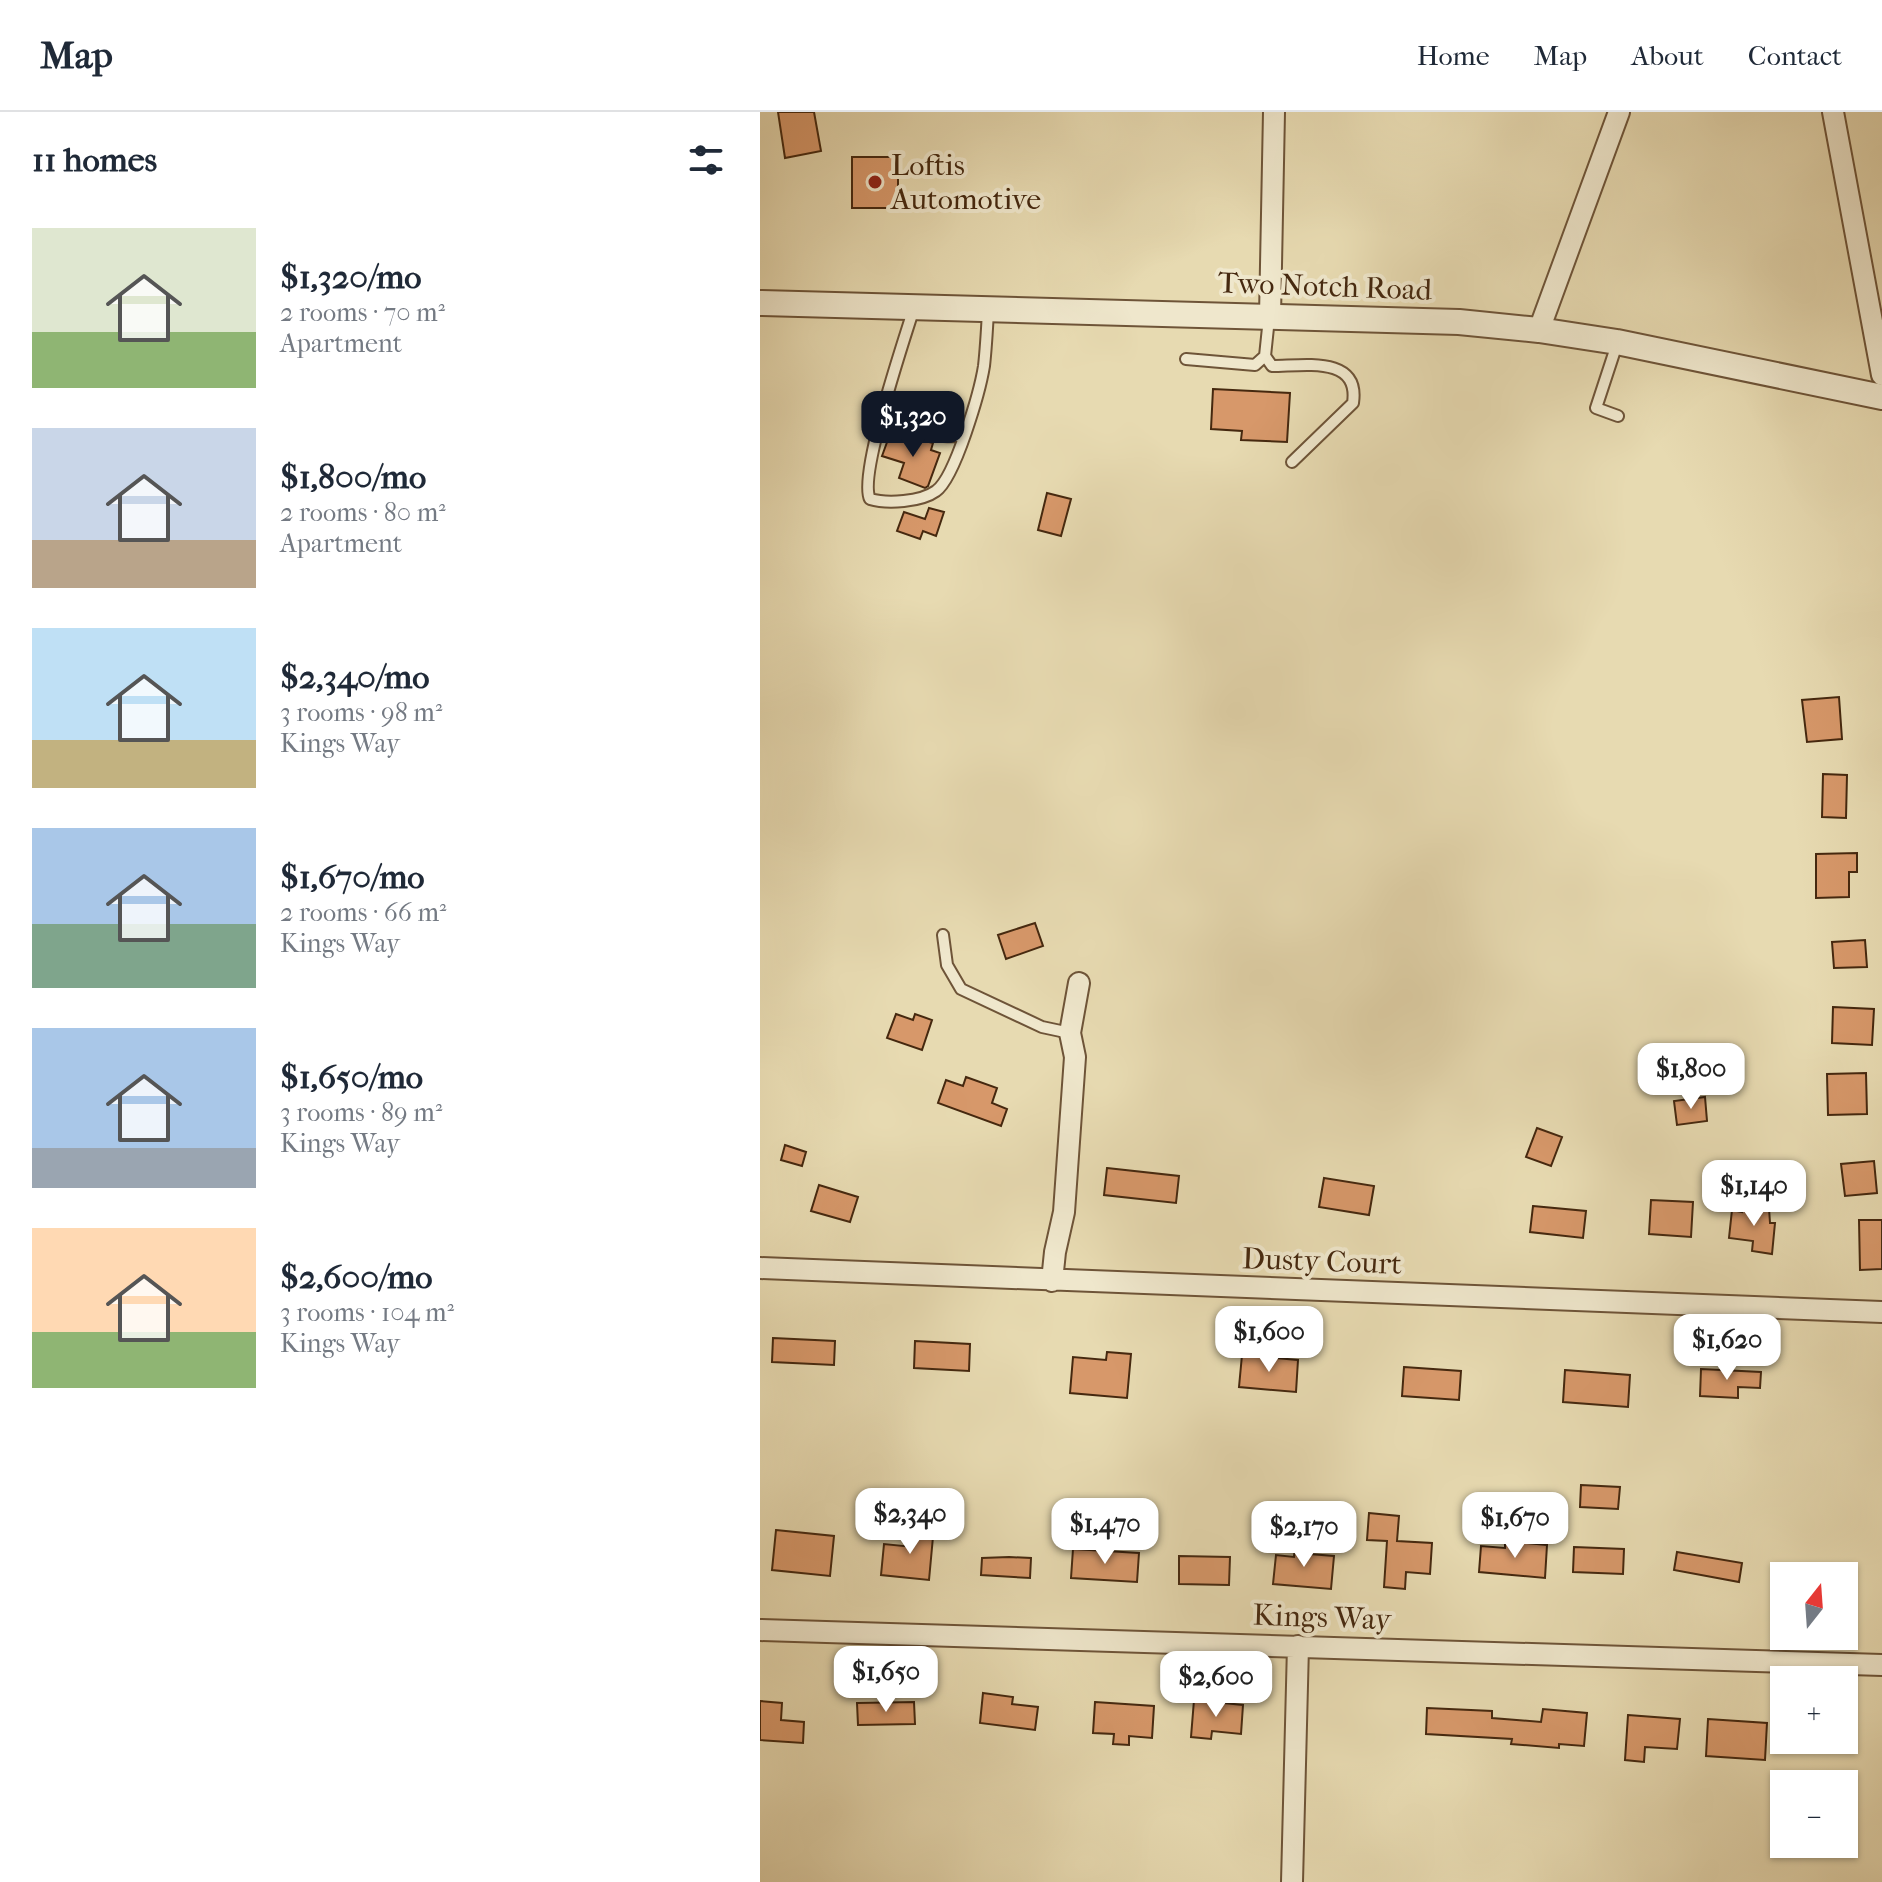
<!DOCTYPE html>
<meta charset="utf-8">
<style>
:root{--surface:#fff;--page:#f6f6f7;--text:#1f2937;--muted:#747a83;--line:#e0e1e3;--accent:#111827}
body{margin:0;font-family:"IM FELL French Canon",serif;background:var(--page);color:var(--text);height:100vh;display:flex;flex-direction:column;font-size:30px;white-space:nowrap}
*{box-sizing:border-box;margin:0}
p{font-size:26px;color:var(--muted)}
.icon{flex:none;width:44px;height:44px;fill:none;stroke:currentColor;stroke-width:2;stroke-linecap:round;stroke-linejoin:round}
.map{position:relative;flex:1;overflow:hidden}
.side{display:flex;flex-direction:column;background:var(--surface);width:760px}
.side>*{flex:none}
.needle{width:52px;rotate:17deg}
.fabs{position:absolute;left:1010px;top:1450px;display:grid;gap:16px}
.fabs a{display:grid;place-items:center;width:88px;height:88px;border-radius:0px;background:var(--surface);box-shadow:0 2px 6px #0004;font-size:40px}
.price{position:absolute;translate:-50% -68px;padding:0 18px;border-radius:16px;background:#fff;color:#222;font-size:26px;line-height:52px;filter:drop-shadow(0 2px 4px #0008)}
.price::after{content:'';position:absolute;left:50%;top:48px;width:24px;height:18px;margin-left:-12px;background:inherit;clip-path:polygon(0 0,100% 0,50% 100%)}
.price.selected{background:var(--accent);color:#fff}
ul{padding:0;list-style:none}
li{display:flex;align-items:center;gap:24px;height:200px;padding:0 32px}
li span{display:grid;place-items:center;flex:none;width:224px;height:160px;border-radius:0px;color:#555}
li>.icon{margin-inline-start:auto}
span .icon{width:96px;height:96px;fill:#fffc;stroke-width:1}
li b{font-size:34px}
h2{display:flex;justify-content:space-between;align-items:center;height:96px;padding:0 32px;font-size:34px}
header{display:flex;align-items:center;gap:48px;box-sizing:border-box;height:112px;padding:0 40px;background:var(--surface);border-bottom:2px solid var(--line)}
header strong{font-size:38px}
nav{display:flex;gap:44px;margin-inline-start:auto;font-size:28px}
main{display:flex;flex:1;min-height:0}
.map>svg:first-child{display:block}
.building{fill:#d7986a;stroke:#45280f;stroke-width:2}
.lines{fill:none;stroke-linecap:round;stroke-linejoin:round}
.service-casing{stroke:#6e5438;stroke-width:14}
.minor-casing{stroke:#6e5438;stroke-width:24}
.tertiary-casing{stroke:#6e5438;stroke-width:28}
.service{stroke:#efe7cc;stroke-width:10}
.minor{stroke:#efe7cc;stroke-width:20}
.tertiary{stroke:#efe7cc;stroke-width:24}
.poi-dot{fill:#8f2418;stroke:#efe7cc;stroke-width:3}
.labels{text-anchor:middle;stroke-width:8;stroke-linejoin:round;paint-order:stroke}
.poi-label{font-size:30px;fill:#45280f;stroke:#efe7cc;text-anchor:start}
.street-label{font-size:30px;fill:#45280f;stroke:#efe7cc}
</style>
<header>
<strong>Map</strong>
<nav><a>Home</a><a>Map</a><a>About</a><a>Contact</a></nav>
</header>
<main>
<section class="side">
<h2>11 homes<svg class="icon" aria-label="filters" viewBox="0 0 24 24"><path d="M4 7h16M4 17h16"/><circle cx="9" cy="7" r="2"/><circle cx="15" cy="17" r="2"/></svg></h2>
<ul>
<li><span style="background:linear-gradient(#dfe7d0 65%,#8fb573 0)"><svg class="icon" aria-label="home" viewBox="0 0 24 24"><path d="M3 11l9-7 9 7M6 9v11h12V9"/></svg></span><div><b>$1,320/mo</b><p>2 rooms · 70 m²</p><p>Apartment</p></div></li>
<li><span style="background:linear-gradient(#c9d6e8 70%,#b9a48a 0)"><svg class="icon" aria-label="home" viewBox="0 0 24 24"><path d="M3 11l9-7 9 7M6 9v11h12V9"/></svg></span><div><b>$1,800/mo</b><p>2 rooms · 80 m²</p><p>Apartment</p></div></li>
<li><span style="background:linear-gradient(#bfe0f5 70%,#c2b280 0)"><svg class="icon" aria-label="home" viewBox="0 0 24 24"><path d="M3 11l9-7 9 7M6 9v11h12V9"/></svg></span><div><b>$2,340/mo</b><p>3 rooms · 98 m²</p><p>Kings Way</p></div></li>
<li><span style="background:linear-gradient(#a9c7e8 60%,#7fa58c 0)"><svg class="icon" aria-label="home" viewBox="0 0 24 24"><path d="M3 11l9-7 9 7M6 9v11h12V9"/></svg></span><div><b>$1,670/mo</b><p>2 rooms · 66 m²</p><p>Kings Way</p></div></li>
<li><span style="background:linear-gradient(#a9c7e8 75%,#9aa5b1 0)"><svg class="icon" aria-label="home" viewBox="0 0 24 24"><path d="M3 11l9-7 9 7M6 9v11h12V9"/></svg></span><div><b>$1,650/mo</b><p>3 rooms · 89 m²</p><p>Kings Way</p></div></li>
<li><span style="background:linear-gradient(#ffd9b3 65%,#8fb573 0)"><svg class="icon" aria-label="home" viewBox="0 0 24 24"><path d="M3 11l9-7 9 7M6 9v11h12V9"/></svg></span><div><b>$2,600/mo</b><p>3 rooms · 104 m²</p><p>Kings Way</p></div></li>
</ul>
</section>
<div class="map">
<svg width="1122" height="1770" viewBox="0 0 1122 1770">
<rect width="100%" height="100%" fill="#e7dab1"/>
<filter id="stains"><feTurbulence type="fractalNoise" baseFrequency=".0025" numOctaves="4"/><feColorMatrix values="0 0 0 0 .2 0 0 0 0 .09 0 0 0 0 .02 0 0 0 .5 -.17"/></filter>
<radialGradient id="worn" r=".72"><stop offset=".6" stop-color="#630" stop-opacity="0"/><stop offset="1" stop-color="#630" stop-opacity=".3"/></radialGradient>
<path class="building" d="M18,0H54L61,39L25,46Z
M92,45H138V96H92Z
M453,277L530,281L527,330L481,328L482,319L451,317Z
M130,322L142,327L143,323L173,331L171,338L180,341L168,374L165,376L139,366L144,351L122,344Z
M287,381L311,387L301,424L278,418Z
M169,396L184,400L176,424L163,419L160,427L137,419L144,400L165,407Z
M1079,585L1082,627L1047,630L1042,588Z
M1063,662L1087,663L1086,706L1062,705Z
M1097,741V760H1089V785L1056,786V742Z
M275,811L283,834L246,847L238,823Z
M1105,828L1107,855L1074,856L1072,830Z
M1073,895L1114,897L1112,933L1072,931Z
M136,902L153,908L155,902L172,908L162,938L127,926Z
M1106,961L1107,1002L1068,1003L1067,962Z
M206,965L237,976L232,991L247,997L241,1014L178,991L186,968L203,974Z
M945,985L947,1009L917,1013L914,989Z
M777,1016L802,1025L791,1054L766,1045Z
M25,1033L46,1040L42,1054L21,1048Z
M1114,1049L1117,1081L1085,1084L1081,1052Z
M347,1056L419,1064L416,1091L344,1083Z
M564,1066L614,1074L609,1103L559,1095Z
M59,1073L98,1085L90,1110L51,1099Z
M891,1088L933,1090L931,1125L889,1122Z
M983,1093L1009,1096L1010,1111H1015L1012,1142L992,1139L993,1129L969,1126L972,1098L982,1100Z
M773,1094L826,1099L823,1126L770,1120Z
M1099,1108H1122V1157L1100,1158Z
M13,1226L75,1229L74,1253L12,1250Z
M155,1229L210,1232L209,1259L154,1256Z
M347,1240L371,1242L367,1286L310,1281L313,1245L346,1248Z
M482,1243L538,1248L536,1280L479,1275Z
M644,1255L701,1259L699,1288L642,1284Z
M941,1257L1001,1260L1000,1276L978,1275V1286L940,1284Z
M805,1258L870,1263L868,1295L803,1290Z
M821,1373L860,1375L858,1397L820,1395Z
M609,1401L639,1404L637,1429L672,1431L670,1462L646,1460L645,1477L624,1475L627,1429L607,1428Z
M155,1412L174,1414L169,1468L121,1463L124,1432L153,1435Z
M16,1418L74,1424L70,1464L12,1458Z
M745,1429L787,1433L785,1466L719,1460L721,1434L745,1436Z
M535,1433L551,1435L550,1442L574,1444L571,1477L513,1472L516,1443L534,1445Z
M814,1435L864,1437L863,1462L813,1460Z
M313,1437L379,1441L377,1470L311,1466Z
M917,1440L982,1451L979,1470L914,1458Z
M419,1444L470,1445L469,1473L419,1472Z
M249,1445L271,1446L270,1466L221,1463L222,1446Z
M223,1581L253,1585L252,1592L278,1595L275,1618L220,1611Z
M434,1588L483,1593L481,1622L452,1619L451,1627L431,1625Z
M0,1589L22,1591L21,1608L44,1610L43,1631L0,1628Z
M154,1590L155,1612L98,1613L97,1591Z
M335,1590L394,1594L392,1626L369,1624V1633L353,1632L354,1622L333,1621Z
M667,1596L732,1599V1606L781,1610L783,1597L827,1601L824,1634L799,1632V1636L751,1632L752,1627L666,1622Z
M868,1603L920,1607L917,1637L885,1635L884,1650L865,1648Z
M948,1607L1007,1611L1005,1648L946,1644Z"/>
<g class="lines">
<defs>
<path id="service" d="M154,196C144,228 98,364 110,387C127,392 161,390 176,379C195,366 220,279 224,254C226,236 227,218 228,199
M509,206L505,244L512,254C543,254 600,243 593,291L532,350
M857,232L836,296L858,304
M426,247L495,253L505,244
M123,302C147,320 175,327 204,323
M183,823L187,853L201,877L282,915L310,921"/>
<path id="minor" d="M1073,0L1122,263
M510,204L514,0
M779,218L859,0
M0,1156L1122,1200
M292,1169L295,1140L304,1100L315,945L310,921L319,871
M0,1518L1122,1553
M532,1770L538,1534"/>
<path id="tertiary" d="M0,191L699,210L779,218L857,230L1122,285"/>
</defs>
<use href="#service" class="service-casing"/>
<use href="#minor" class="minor-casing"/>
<use href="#tertiary" class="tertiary-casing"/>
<use href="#service" class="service"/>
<use href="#minor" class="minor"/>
<use href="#tertiary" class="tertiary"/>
</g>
<circle class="poi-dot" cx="115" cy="70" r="8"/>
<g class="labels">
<g class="poi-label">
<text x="131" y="63">Loftis<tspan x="131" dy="34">Automotive</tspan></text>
</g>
<g class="street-label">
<text transform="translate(565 174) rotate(2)" y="10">Two Notch Road</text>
<text transform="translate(562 1149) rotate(2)" y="10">Dusty Court</text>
<text transform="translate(562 1505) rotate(2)" y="10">Kings Way</text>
</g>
</g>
<rect width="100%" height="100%" filter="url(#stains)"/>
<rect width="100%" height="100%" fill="url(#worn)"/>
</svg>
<div class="fabs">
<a><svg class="needle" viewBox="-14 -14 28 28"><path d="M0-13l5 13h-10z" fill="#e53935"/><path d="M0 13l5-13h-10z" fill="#747a83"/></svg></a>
<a>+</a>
<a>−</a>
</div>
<b class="price selected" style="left:153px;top:347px">$1,320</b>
<b class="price" style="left:931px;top:999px">$1,800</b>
<b class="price" style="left:994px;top:1116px">$1,140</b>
<b class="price" style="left:509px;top:1262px">$1,600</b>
<b class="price" style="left:967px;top:1270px">$1,620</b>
<b class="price" style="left:150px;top:1444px">$2,340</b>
<b class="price" style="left:755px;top:1448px">$1,670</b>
<b class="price" style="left:345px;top:1454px">$1,470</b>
<b class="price" style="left:544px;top:1457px">$2,170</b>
<b class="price" style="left:126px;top:1602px">$1,650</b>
<b class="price" style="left:456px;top:1607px">$2,600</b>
</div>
</main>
